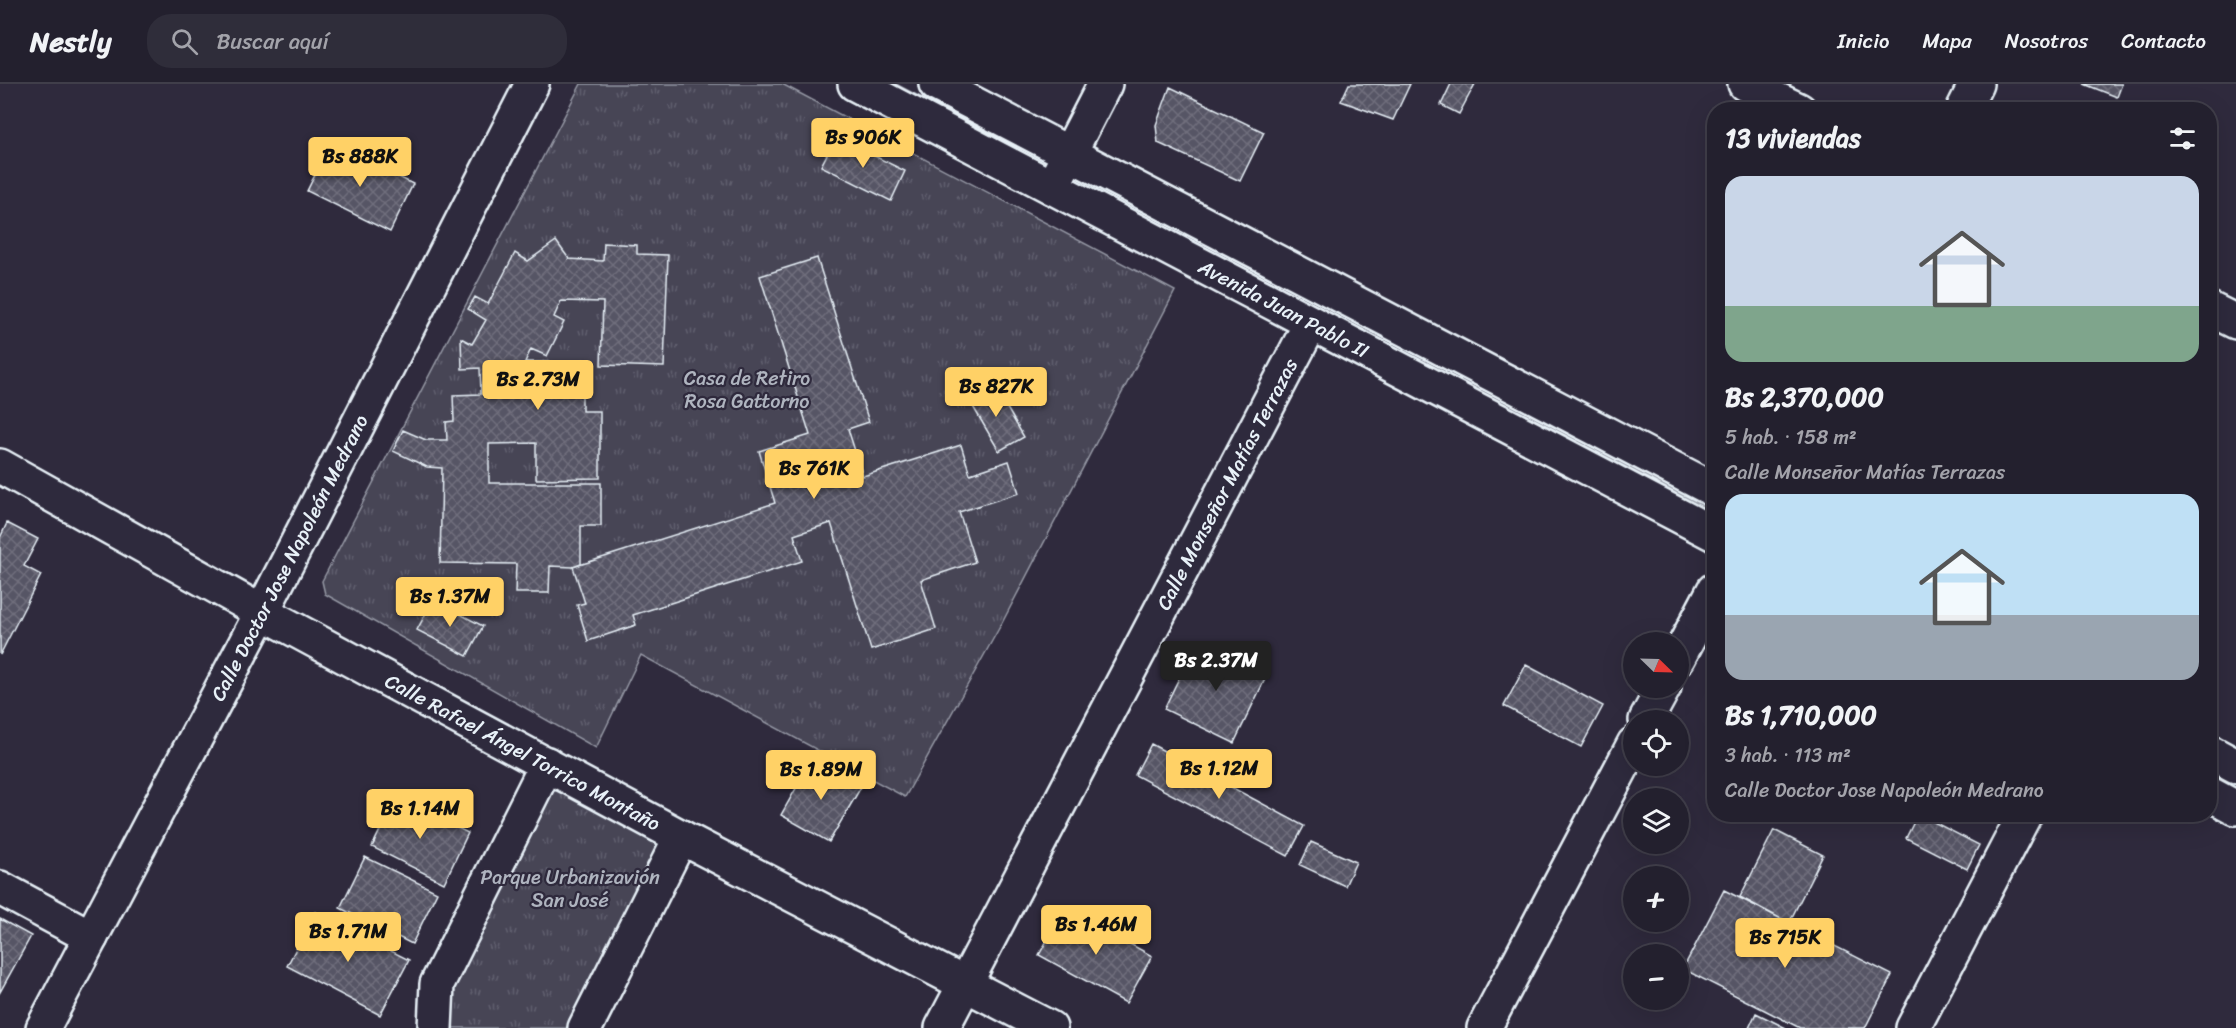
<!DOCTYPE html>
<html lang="es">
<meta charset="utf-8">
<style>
:root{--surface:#23202e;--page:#2f2d3a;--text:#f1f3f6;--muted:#a3a3aa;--line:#403e4a;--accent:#ffd166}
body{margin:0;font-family:Sriracha,sans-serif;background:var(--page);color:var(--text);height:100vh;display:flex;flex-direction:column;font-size:22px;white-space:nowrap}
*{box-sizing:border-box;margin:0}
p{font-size:20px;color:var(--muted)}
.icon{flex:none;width:33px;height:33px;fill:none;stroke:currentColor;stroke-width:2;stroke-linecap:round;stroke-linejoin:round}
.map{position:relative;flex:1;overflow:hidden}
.panel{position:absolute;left:1707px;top:18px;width:510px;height:720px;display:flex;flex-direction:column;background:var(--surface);border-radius:24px;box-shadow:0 6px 24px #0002,0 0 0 2px var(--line)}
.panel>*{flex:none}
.needle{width:39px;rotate:113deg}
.fabs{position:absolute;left:1623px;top:548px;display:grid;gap:12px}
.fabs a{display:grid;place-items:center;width:66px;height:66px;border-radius:50%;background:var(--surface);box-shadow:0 6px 24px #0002,0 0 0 2px var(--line);font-size:30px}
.price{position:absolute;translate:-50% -51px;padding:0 14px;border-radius:6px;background:var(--accent);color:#111;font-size:20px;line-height:39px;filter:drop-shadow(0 2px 3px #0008)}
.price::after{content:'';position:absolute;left:50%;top:36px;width:18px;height:14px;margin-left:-9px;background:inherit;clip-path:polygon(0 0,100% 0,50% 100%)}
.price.active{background:#222;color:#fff}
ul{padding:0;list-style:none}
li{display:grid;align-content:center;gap:12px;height:318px;padding:0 18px}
li span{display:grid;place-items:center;height:186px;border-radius:18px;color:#555}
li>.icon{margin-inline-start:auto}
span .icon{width:108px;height:108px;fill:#fffc;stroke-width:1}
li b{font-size:26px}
h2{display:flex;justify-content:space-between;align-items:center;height:72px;padding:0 18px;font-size:26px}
header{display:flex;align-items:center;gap:36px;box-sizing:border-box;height:84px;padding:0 30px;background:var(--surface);border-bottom:2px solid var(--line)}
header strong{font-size:28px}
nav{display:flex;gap:33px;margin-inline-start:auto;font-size:21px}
.search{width:420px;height:54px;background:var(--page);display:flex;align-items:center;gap:15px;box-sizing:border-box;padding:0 21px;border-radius:24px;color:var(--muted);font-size:22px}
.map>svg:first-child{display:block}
.green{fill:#464455;stroke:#979aa6;stroke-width:1.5}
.park{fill:url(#park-tufts);stroke:#979aa6;stroke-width:1.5}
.building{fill:url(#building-cross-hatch);stroke:#e8f1f8;stroke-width:1.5}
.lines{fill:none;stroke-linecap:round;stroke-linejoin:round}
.street-casing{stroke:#e8f1f8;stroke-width:38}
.secondary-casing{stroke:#e8f1f8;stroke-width:38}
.street{stroke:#2f2a3d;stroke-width:33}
.secondary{stroke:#2f2a3d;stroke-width:33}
.labels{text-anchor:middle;stroke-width:4.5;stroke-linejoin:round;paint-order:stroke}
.street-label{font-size:20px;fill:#e8f1f8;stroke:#2f2a3d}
.park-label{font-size:20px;fill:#afb4bf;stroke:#2f2a3d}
</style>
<header>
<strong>Nestly</strong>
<div class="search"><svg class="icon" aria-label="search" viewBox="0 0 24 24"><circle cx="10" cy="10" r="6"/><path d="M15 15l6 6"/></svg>Buscar aquí</div>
<nav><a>Inicio</a><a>Mapa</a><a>Nosotros</a><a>Contacto</a></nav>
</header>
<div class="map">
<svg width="2236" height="944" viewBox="0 0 2236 944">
<defs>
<pattern id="park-tufts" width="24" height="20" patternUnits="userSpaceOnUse" patternTransform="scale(1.5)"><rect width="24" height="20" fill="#464455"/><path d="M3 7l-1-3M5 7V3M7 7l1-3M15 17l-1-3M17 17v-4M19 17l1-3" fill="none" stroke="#615f6e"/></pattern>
<pattern id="building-cross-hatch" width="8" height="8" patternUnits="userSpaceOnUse" patternTransform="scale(1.5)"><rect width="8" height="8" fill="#575565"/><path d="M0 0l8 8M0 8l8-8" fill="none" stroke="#6f6e7c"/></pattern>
</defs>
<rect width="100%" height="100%" fill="#2f2a3d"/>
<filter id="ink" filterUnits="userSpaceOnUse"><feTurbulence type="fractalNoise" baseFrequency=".0167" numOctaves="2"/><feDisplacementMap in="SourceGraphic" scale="12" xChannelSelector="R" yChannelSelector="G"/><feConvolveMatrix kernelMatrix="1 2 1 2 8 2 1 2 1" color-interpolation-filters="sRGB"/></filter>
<g filter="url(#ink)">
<path class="green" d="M871,0H896L1021,66L1016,76Z
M1099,108L1714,428V442L1094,118Z
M2210,683L2236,697V713L2210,699Z"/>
<path class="park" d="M581,0H782L1175,207L1002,539L905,713L641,571L596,664L325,510L322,497Z
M562,706L656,756L660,767L570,944H448L446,901L550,708Z"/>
<path class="building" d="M1349,0H1410L1393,36L1341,17Z
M1451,0H1475L1459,30L1441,21Z
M2084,0H2122L2117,13Z
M1170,3L1264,48L1240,97L1158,59L1156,41Z
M836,53L905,87L891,117L821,82Z
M331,59L413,100L390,148L307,107Z
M556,157L569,175L603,177L604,159L637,161V170L668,171L664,283L601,281L603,218L561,217L554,233L564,238L547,272L531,265L525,278H555L554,311H582V327H600V394L536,395V359L489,360V399H601V442H581V480L573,483L550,482L549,509H515L516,480L440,479L442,384L427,383L393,367L403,346L426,356H447L446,338L454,337L453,311L481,310L480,284L462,285L461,254L472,260L486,236L468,225L475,213L488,220L515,169L528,177Z
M817,174L869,338L848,345L863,392L961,361L970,390L1009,377L1019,409L959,428L975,478L921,496L936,545L871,566L831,439L794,451L802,477L633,531L636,541L588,557L577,521L585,519L573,483L775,419L759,367L810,351L760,192Z
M993,300L1024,353L999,367L968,314Z
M7,439L38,455L24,482L41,491L0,571V454Z
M433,516L483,542L467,572L417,546Z
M1197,557L1267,591L1234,659L1164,625Z
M1526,581L1603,622L1581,663L1504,622Z
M1151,660L1304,742L1288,772L1135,691Z
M812,676L861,703L829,758L781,731Z
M396,713L468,749L444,799L372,763Z
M1918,730L1979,761L1967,785L1906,754Z
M1774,746L1823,771L1789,839L1740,813Z
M1311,758L1356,778L1345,802L1300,781Z
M365,773L437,808L412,860L340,824Z
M1724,806L1892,891L1865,944H1800L1683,885Z
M1065,824L1152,872L1126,919L1039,871Z
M315,828L409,876L380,931L287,882Z
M0,835L31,852L0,908Z
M1756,929L1786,944H1749Z"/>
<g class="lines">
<defs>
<g id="street">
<path d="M1745,0L1799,26"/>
<path d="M1963,26L1976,0"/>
<path d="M1052,103L1105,0"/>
<path d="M2210,225L2236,238"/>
<path id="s1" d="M0,382L262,528L681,753L1050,944"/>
<path d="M1678,574L1714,506"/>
<path d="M1646,636L1664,603"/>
<path d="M0,804L91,853"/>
<path id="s2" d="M43,944L262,528L532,0"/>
<path d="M435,944L437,900L547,680"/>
<path d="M585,944L681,753"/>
<path id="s3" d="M942,944L1311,239"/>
<path d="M1484,944L1634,660"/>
<path d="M1913,944L2025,730"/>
</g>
<g id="secondary">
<path id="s4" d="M855,0L1714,450"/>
<path d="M936,0L1714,406"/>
<path d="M2210,668L2236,682"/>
<path d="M2210,710L2236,724"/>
</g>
</defs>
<use href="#street" class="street-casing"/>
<use href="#secondary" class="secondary-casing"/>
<use href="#street" class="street"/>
<use href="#secondary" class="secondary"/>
</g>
</g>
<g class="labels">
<g class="street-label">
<text dy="7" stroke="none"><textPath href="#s4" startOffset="484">Avenida Juan Pablo II</textPath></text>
<text dy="7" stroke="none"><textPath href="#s3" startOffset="614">Calle Monseñor Matías Terrazas</textPath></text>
<text dy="7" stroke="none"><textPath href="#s2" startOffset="531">Calle Doctor Jose Napoleón Medrano</textPath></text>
<text dy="7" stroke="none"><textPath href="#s1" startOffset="596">Calle Rafael Ángel Torrico Montaño</textPath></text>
</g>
<g class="park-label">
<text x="747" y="301">Casa de Retiro<tspan x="747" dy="23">Rosa Gattorno</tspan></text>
<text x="570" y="800">Parque Urbanizavión<tspan x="570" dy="23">San José</tspan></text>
</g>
</g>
</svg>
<div class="fabs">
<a><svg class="needle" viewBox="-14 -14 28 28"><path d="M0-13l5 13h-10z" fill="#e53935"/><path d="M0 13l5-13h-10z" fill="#a3a3aa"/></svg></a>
<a><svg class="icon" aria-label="locate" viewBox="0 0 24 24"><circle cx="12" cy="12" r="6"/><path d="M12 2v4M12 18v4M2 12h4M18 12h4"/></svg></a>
<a><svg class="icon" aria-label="layers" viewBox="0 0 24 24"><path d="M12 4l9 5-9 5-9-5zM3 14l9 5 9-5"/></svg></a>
<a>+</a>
<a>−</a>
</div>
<b class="price" style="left:863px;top:85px">Bs 906K</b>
<b class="price" style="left:360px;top:104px">Bs 888K</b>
<b class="price" style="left:538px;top:327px">Bs 2.73M</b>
<b class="price" style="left:996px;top:334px">Bs 827K</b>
<b class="price" style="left:814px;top:416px">Bs 761K</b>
<b class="price" style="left:450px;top:544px">Bs 1.37M</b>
<b class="price active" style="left:1216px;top:608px">Bs 2.37M</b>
<b class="price" style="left:1219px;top:716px">Bs 1.12M</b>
<b class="price" style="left:821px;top:717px">Bs 1.89M</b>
<b class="price" style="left:420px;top:756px">Bs 1.14M</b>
<b class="price" style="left:1096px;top:872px">Bs 1.46M</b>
<b class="price" style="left:348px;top:879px">Bs 1.71M</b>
<b class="price" style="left:1785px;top:885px">Bs 715K</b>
<section class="panel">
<h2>13 viviendas<svg class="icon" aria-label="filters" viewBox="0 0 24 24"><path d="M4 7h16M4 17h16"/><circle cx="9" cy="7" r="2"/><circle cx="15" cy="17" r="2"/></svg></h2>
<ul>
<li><span style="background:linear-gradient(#c9d6e8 70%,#7fa58c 0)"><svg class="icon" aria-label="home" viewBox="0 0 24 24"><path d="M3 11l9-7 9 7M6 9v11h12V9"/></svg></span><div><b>Bs 2,370,000</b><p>5 hab. · 158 m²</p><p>Calle Monseñor Matías Terrazas</p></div></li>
<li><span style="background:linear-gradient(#bfe0f5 65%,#9aa5b1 0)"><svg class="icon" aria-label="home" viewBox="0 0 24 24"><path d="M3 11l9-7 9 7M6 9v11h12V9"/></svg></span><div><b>Bs 1,710,000</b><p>3 hab. · 113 m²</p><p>Calle Doctor Jose Napoleón Medrano</p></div></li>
</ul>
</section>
</div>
